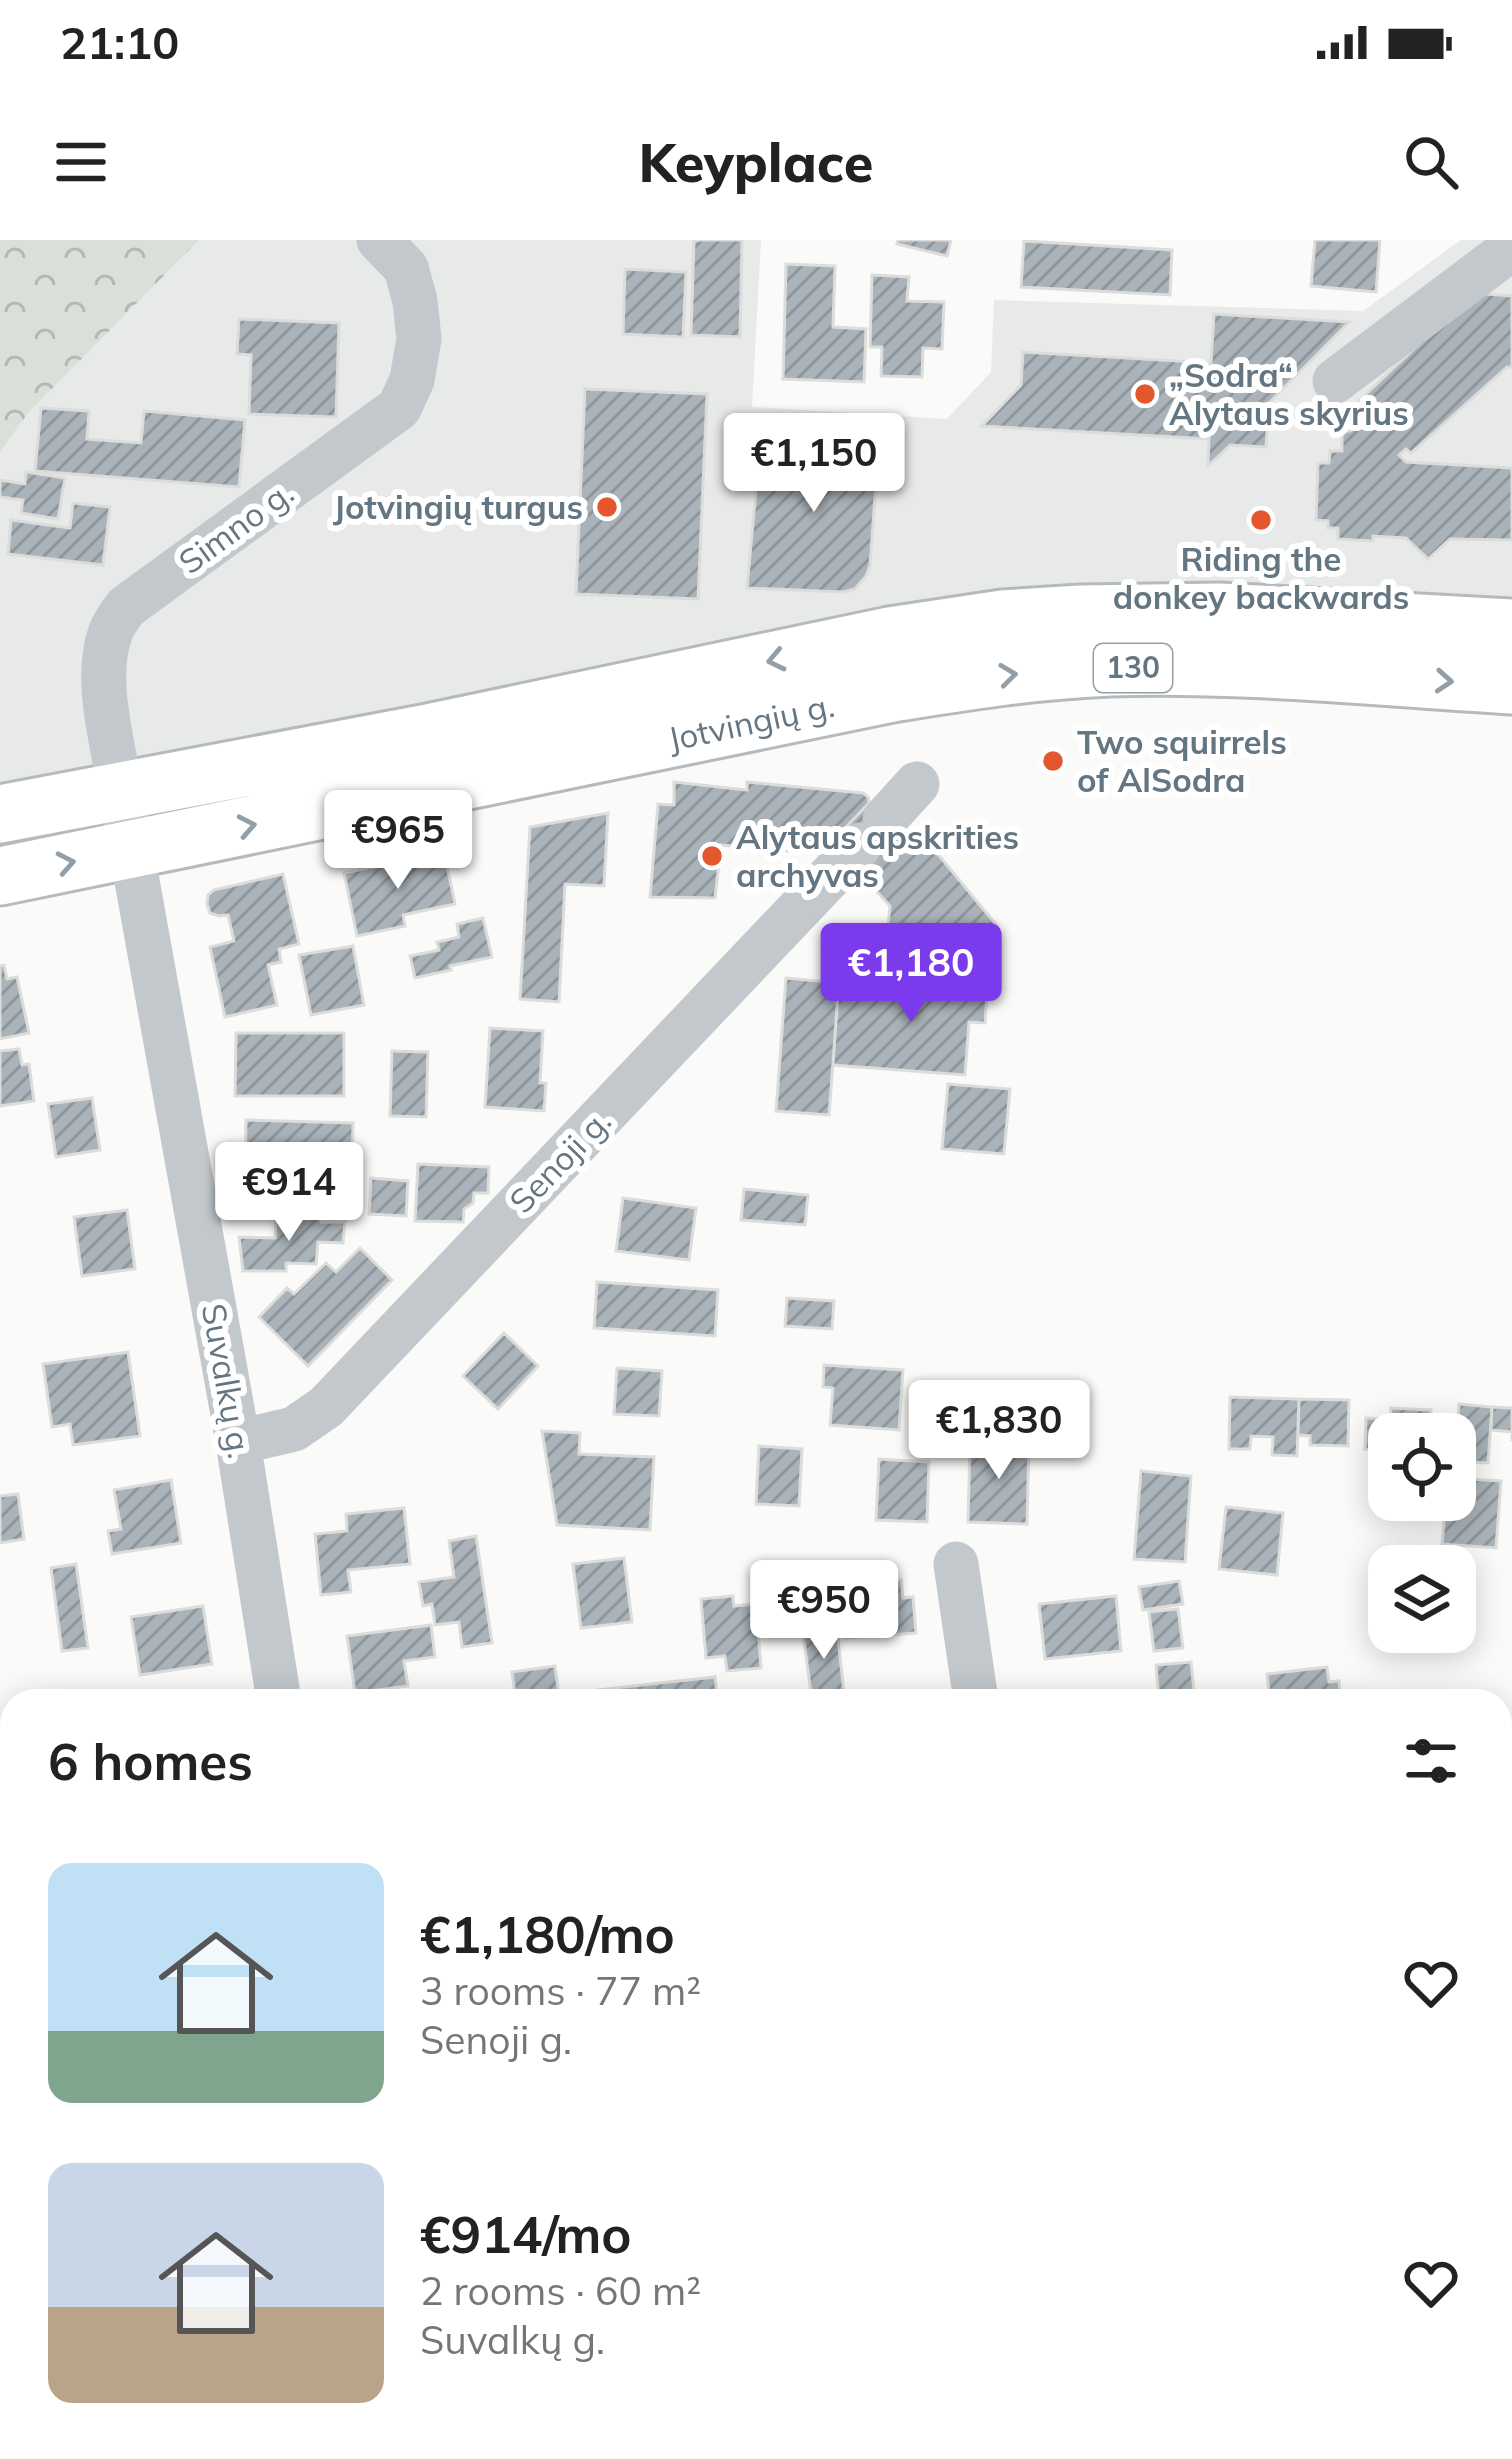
<!DOCTYPE html>
<meta charset="utf-8">
<style>
:root{--surface:#fff;--page:#f2f2f2;--text:#222;--muted:#767676;--accent:#7c3aed}
body{margin:0;font-family:Mulish,sans-serif;background:var(--page);color:var(--text);height:100vh;display:flex;flex-direction:column;font-size:45px;white-space:nowrap}
*{box-sizing:border-box;margin:0}
p{font-size:39px;color:var(--muted)}
.icon{flex:none;width:66px;height:66px;fill:none;stroke:currentColor;stroke-width:2;stroke-linecap:round;stroke-linejoin:round}
.map{position:relative;flex:1;overflow:hidden}
.drawer{position:absolute;left:0px;top:1449px;width:1512px;height:771px;display:flex;flex-direction:column;background:var(--surface);border-radius:36px 36px 0 0;box-shadow:0 6px 30px #0003}
.drawer>*{flex:none}
.buttons{position:absolute;left:1368px;top:1173px;display:grid;gap:24px}
.buttons a{display:grid;place-items:center;width:108px;height:108px;border-radius:24px;background:var(--surface);box-shadow:0 6px 30px #0003;font-size:60px}
.price{position:absolute;translate:-50% -102px;padding:0 27px;border-radius:12px;background:#fff;color:#222;font-size:39px;line-height:78px;filter:drop-shadow(0 3px 6px #0008)}
.price::after{content:'';position:absolute;left:50%;top:72px;width:36px;height:27px;margin-left:-18px;background:inherit;clip-path:polygon(0 0,100% 0,50% 100%)}
.price.current{background:var(--accent);color:#fff}
ul{padding:0;list-style:none}
li{display:flex;align-items:center;gap:36px;height:300px;padding:0 48px}
li span{display:grid;place-items:center;flex:none;width:336px;height:240px;border-radius:24px;color:#555}
li>.icon{margin-inline-start:auto}
span .icon{width:144px;height:144px;fill:#fffc;stroke-width:1}
li b{font-size:51px}
h2{display:flex;justify-content:space-between;align-items:center;height:144px;padding:0 48px;font-size:51px}
.status{display:flex;justify-content:space-between;align-items:center;height:84px;padding:0 60px;background:var(--surface);direction:ltr}
.status svg{height:33px;fill:currentColor}
header{display:flex;justify-content:space-between;align-items:center;height:156px;padding:0 48px;background:var(--surface);font-size:54px;font-weight:800}
.map>svg:first-child{display:block}
.built{fill:#e8e9e9}
.forest{fill:url(#forest-crowns)}
.building{fill:url(#building-hatch);stroke:#dcdcda;stroke-width:3}
.lines{fill:none;stroke-linecap:round;stroke-linejoin:round}
.major-casing{stroke:#b5babe;stroke-width:63}
.minor{stroke:#c3c8cc;stroke-width:45}
.major{stroke:#fff;stroke-width:57}
.oneway{stroke:#939fa8}
.poi-dot{fill:#e4572e;stroke:#fff;stroke-width:4.5}
.labels{text-anchor:middle;stroke-width:12;stroke-linejoin:round;paint-order:stroke}
.shield{fill:#fff;stroke:#939fa8;stroke-width:3}
.shield-label{font-size:30px;font-weight:bold;fill:#657683}
.poi-label{font-size:33px;font-weight:bold;fill:#657683;stroke:#fff;text-anchor:start}
.street-label{font-size:33px;fill:#657683;stroke:#fff}
</style>
<div class="status"><b>21:10</b><svg viewBox="0 0 49 12"><path d="M0 12V9h3v3zM5 12V6h3v6zM10 12V3h3v9zM15 12V0h3v12zM26 1h20v11H26zM47 4h2v5h-2z"/></svg></div>
<header><svg class="icon" aria-label="menu" viewBox="0 0 24 24"><path d="M4 6h16M4 12h16M4 18h16"/></svg>Keyplace<svg class="icon" aria-label="search" viewBox="0 0 24 24"><circle cx="10" cy="10" r="6"/><path d="M15 15l6 6"/></svg></header>
<div class="map">
<svg width="1512" height="2219" viewBox="0 0 1512 2219">
<defs>
<pattern id="forest-crowns" width="20" height="18" patternUnits="userSpaceOnUse" patternTransform="scale(3)"><rect width="20" height="18" fill="#dadfd7"/><path d="M2 6a3 3 0 1 1 6 0M12 15a3 3 0 1 1 6 0" fill="none" stroke="#b4b9b4"/></pattern>
<pattern id="building-hatch" width="6" height="6" patternUnits="userSpaceOnUse" patternTransform="scale(3)"><rect width="6" height="6" fill="#aab3b9"/><path d="M-1 1l2-2M0 6l6-6M5 7l2-2" fill="none" stroke="#8e969c"/></pattern>
</defs>
<rect width="100%" height="100%" fill="#fafaf8"/>
<path class="built" d="M199,0H761L752,167L947,179L991,132L994,60L1363,71L1461,0H1512V375L0,551V212L28,173Z"/>
<path class="forest" d="M0,0H199L28,173L0,212Z"/>
<path class="building" d="M700,0H742L740,97L691,95L694,1Z
M898,0H951L947,16L897,4Z
M1315,0H1380L1376,52L1311,46Z
M1024,1L1172,10L1170,55L1021,47Z
M786,24L835,26L833,87L866,89L864,142L783,139Z
M625,29L686,32L683,97L623,94Z
M872,35L909,37L907,61L944,62L942,109L923,108L922,137L881,136L882,107H870Z
M1473,53L1512,56V127H1507L1411,213L1406,209L1399,215L1406,222L1512,228V300L1450,299L1428,319L1406,298L1373,296V301L1338,299V288H1328V281L1316,280L1318,223H1329L1330,211H1342V191H1350L1351,184L1342,183V177Z
M1214,74L1349,82L1269,163L1266,207L1230,205L1208,226L1209,199L982,186L1021,145L1023,112L1211,123Z
M239,79L339,83L336,177L249,174L251,115L237,114Z
M585,149L707,154L698,359L576,354Z
M41,168L89,171L87,199L141,203L144,171L245,180L239,247L35,231Z
M774,193L879,203L870,325L866,336L855,349L843,352L747,348L758,228L770,230Z
M26,232L65,238L58,279L21,273L23,260L0,257V240L25,244Z
M73,263L110,267L103,325L8,314L11,280L70,288Z
M674,542L747,550V542L863,553L868,557L869,563L820,614L721,605L715,658L650,657L658,564L674,565Z
M869,563L892,588L918,590L998,687L989,704L887,696L890,666L860,633V605L846,587Z
M608,573L604,646L565,644L559,762L520,759L530,587Z
M444,612L455,664L403,675L405,686L357,696L344,633Z
M283,634L299,704L279,709L281,722L268,725L277,765L225,777L210,707L234,701L228,675L219,676L210,673L207,664L208,655L214,650Z
M483,678L492,717L450,726L451,730L415,738L410,716L439,710L437,702L459,697L457,684Z
M353,706L364,765L311,775L299,715Z
M4,725L7,739L17,737L29,793L0,799V726Z
M910,733L988,739L985,783L969,782L965,835L833,825L838,751L908,756Z
M786,738L839,743L829,875L776,871Z
M490,788L543,791L540,843H546L544,871L485,867Z
M236,793H344V856H235Z
M19,809L22,825L29,824L34,861L0,866V811Z
M392,811L428,812L426,877L390,876Z
M948,844L1010,849L1004,914L942,909Z
M92,858L100,910L56,917L48,864Z
M246,880L353,883L352,947L265,945V931L245,930Z
M418,924L489,927L488,953H474L473,963L464,969L463,982L415,981Z
M371,938L408,941L406,976L369,974Z
M744,949L808,955L805,985L741,980Z
M623,958L696,968L689,1020L616,1011Z
M127,970L135,1029L82,1036L74,977Z
M276,976L320,977L321,982H345L343,1003L318,1002L316,1024L286,1023V1031H243L239,997L275,998Z
M360,1008L392,1040L308,1126L259,1077L287,1048L294,1054L326,1023L336,1032Z
M597,1042L718,1050L715,1096L594,1088Z
M787,1058L834,1061L832,1089L785,1086Z
M504,1093L538,1126L498,1169L463,1136Z
M128,1112L140,1196L73,1205L70,1184L52,1187L43,1124Z
M824,1125L903,1130L899,1190L830,1185L833,1148L823,1147Z
M617,1128L662,1131L659,1176L614,1174Z
M1230,1157L1299,1159L1297,1216L1272,1215L1273,1197L1251,1196L1250,1209H1229Z
M1299,1159L1349,1160L1348,1206L1310,1205V1196L1298,1195Z
M1459,1164L1492,1167L1488,1223L1455,1221Z
M1492,1167L1512,1168V1201V1192L1491,1190Z
M1391,1168L1431,1170L1430,1194H1389V1227H1385L1386,1210L1365,1209L1366,1178L1390,1179Z
M542,1191L580,1193L579,1214L654,1217L650,1290L557,1285Z
M970,1201L1029,1202L1027,1284L968,1282Z
M759,1206L802,1209L799,1266L756,1264Z
M879,1219L929,1222L927,1282L876,1280Z
M1141,1231L1191,1236L1185,1322L1134,1319Z
M1455,1238L1501,1241L1496,1308L1442,1304L1446,1260H1455Z
M171,1240L181,1303L112,1314L108,1291L121,1289L114,1250Z
M18,1254L24,1299L0,1303V1256Z
M1226,1267L1283,1273L1277,1335L1219,1329Z
M404,1268L410,1324L348,1330L351,1352L321,1355L315,1294L347,1291L346,1274Z
M476,1296L492,1403L462,1407L459,1382L435,1385L432,1364L423,1366L419,1342L454,1337L449,1301Z
M624,1318L632,1382L581,1388L573,1324Z
M76,1324L88,1408L62,1411L51,1328Z
M901,1340L903,1358L913,1357L916,1393L846,1398L843,1358L855,1344Z
M1179,1341L1183,1364L1143,1370L1139,1347Z
M733,1356L734,1366L756,1364L761,1428L727,1431L725,1416L706,1418L701,1359Z
M1116,1356L1121,1411L1045,1419L1039,1364Z
M203,1366L212,1424L140,1435L131,1377Z
M1178,1369L1183,1408L1154,1411L1149,1372Z
M836,1382L845,1461H812L802,1386Z
M431,1385L435,1417L404,1421L408,1446L355,1453L347,1396Z
M1191,1422L1195,1461H1159L1156,1425Z
M555,1426L559,1456L516,1461L512,1432Z
M1327,1427L1329,1442L1339,1441L1341,1461H1270L1267,1434Z
M715,1437L718,1461H598L597,1450Z
M1120,1451L1121,1461H1053V1459Z
M1512,1849V1884L1500,1886V1851Z
M12,2016V2191L0,2114V2018Z
M1512,2027V2079L1500,2081V2029Z
M1501,2173L1508,2219H1453L1452,2208H1500Z
M15,2208H136L138,2219H16Z
M273,2208H324L326,2219H275Z
M964,2208H1037L1038,2219H966Z
M1336,2208H1389L1390,2219H1337Z"/>
<g class="lines">
<defs>
<path id="major" d="M0,574L428,493L890,396L1003,379L1081,374L1220,372L1512,388
M0,636L892,453C965,441 1036,430 1110,427C1244,423 1379,437 1512,445"/>
</defs>
<use href="#major" class="major-casing"/>
<path class="minor" d="M1335,141L1512,8
M885,579L917,544
M238,1202L294,1189L326,1167L860,605
M956,1324L976,1461
M279,1461L238,1202L121,552C113,505 93,437 111,391C114,383 121,374 126,367L399,168L412,140L419,99L415,61L406,28L379,0
M1500,1678L1512,1538
M0,1935L12,1933
M401,2208L402,2219
M1098,2208L1100,2219"/>
<use href="#major" class="major"/>
</g>
<defs><path id="oneway-chevron" d="M-2-3.5L2.5 0L-2 3.5" fill="none" stroke-width="1.6" stroke-linecap="round" stroke-linejoin="round" transform="scale(3)"/></defs>
<g class="oneway">
<use href="#oneway-chevron" transform="translate(776 420) rotate(168)"/>
<use href="#oneway-chevron" transform="translate(1008 435) rotate(-7)"/>
<use href="#oneway-chevron" transform="translate(1444 441) rotate(4)"/>
<use href="#oneway-chevron" transform="translate(247 586) rotate(-11)"/>
<use href="#oneway-chevron" transform="translate(66 623) rotate(-11)"/>
</g>
<g class="poi-dot">
<circle cx="1145" cy="154" r="12"/>
<circle cx="607" cy="267" r="12"/>
<circle cx="1261" cy="280" r="12"/>
<circle cx="1053" cy="521" r="12"/>
<circle cx="712" cy="616" r="12"/>
</g>
<g class="labels">
<rect class="shield" x="1094" y="404" width="78" height="48" rx="9"/>
<g class="shield-label">
<text x="1133" y="438">130</text>
</g>
<g class="poi-label">
<text x="1169" y="147">„Sodra“<tspan x="1169" dy="38">Alytaus skyrius</tspan></text>
<text x="583" y="279" text-anchor="end">Jotvingių turgus</text>
<text x="1261" y="331" text-anchor="middle">Riding the<tspan x="1261" dy="38">donkey backwards</tspan></text>
<text x="1077" y="514">Two squirrels<tspan x="1077" dy="38">of AlSodra</tspan></text>
<text x="736" y="609">Alytaus apskrities<tspan x="736" dy="38">archyvas</tspan></text>
</g>
<g class="street-label">
<text transform="translate(236 287) rotate(-36)" y="12">Simno g.</text>
<text transform="translate(751 482) rotate(-12)" y="12">Jotvingių g.</text>
<text transform="translate(560 921) rotate(-46)" y="12">Senoji g.</text>
<text transform="translate(227 1141) rotate(80)" y="12">Suvalkų g.</text>
</g>
</g>
</svg>
<div class="buttons">
<a><svg class="icon" aria-label="locate" viewBox="0 0 24 24"><circle cx="12" cy="12" r="6"/><path d="M12 2v4M12 18v4M2 12h4M18 12h4"/></svg></a>
<a><svg class="icon" aria-label="layers" viewBox="0 0 24 24"><path d="M12 4l9 5-9 5-9-5zM3 14l9 5 9-5"/></svg></a>
</div>
<b class="price" style="left:814px;top:275px">€1,150</b>
<b class="price" style="left:398px;top:652px">€965</b>
<b class="price current" style="left:911px;top:785px">€1,180</b>
<b class="price" style="left:289px;top:1004px">€914</b>
<b class="price" style="left:999px;top:1242px">€1,830</b>
<b class="price" style="left:824px;top:1422px">€950</b>
<section class="drawer">
<h2>6 homes<svg class="icon" aria-label="filters" viewBox="0 0 24 24"><path d="M4 7h16M4 17h16"/><circle cx="9" cy="7" r="2"/><circle cx="15" cy="17" r="2"/></svg></h2>
<ul>
<li><span style="background:linear-gradient(#bfe0f5 70%,#7fa58c 0)"><svg class="icon" aria-label="home" viewBox="0 0 24 24"><path d="M3 11l9-7 9 7M6 9v11h12V9"/></svg></span><div><b>€1,180/mo</b><p>3 rooms · 77 m²</p><p>Senoji g.</p></div><svg class="icon" aria-label="heart" viewBox="0 0 24 24"><path d="M12 20l-8-8c-3-5 5-10 8-4 3-6 11-1 8 4z"/></svg></li>
<li><span style="background:linear-gradient(#c9d6e8 60%,#b9a48a 0)"><svg class="icon" aria-label="home" viewBox="0 0 24 24"><path d="M3 11l9-7 9 7M6 9v11h12V9"/></svg></span><div><b>€914/mo</b><p>2 rooms · 60 m²</p><p>Suvalkų g.</p></div><svg class="icon" aria-label="heart" viewBox="0 0 24 24"><path d="M12 20l-8-8c-3-5 5-10 8-4 3-6 11-1 8 4z"/></svg></li>
</ul>
</section>
</div>
